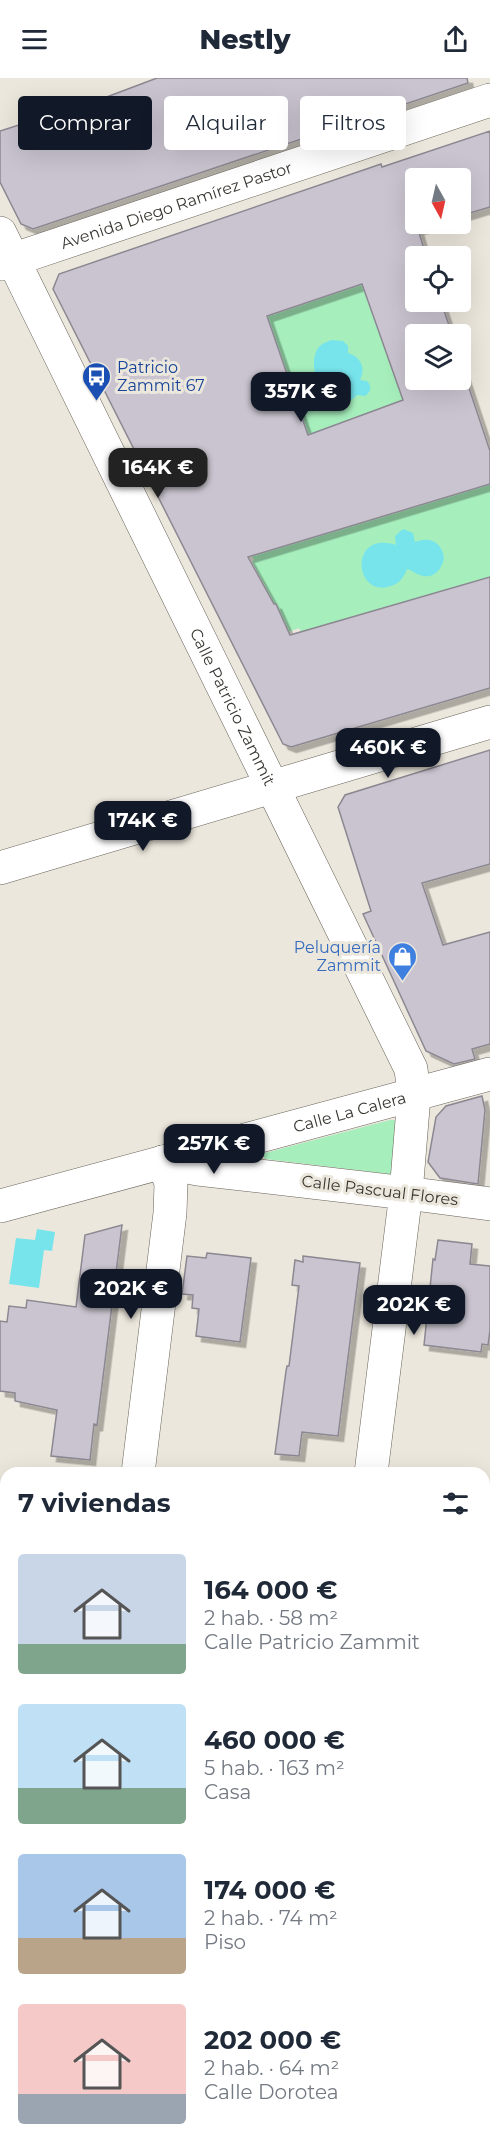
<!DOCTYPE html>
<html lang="es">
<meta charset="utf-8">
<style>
:root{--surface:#fff;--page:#f2f2f3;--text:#1f2937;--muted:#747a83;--accent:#111827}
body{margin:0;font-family:Montserrat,sans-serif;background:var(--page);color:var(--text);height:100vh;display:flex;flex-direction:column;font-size:22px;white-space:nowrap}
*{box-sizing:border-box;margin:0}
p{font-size:20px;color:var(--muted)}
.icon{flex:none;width:33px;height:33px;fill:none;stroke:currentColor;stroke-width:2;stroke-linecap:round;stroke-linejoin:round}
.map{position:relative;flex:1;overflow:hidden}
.sheet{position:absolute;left:0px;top:1389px;width:490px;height:686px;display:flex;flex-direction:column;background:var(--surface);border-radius:18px 18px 0 0;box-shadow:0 6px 24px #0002}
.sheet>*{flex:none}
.guide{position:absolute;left:18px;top:18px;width:454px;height:54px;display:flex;gap:12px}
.needle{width:39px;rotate:172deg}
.buttons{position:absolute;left:405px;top:90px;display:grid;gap:12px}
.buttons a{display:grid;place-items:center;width:66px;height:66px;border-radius:6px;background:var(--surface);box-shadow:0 6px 24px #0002;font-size:30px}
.price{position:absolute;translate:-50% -51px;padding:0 14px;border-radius:12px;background:var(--accent);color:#fff;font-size:20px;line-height:39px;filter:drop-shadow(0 2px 3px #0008)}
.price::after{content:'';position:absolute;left:50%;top:36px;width:18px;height:14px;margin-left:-9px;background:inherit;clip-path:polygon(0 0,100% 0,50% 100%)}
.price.on{background:#222;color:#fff}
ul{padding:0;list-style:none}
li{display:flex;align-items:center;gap:18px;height:150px;padding:0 18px}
li span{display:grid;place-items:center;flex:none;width:168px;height:120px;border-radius:6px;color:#555}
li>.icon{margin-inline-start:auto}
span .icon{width:72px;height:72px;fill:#fffc;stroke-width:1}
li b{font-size:26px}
h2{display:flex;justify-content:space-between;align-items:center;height:72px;padding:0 18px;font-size:26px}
.tag{padding:0 21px;border-radius:6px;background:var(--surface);box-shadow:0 6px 24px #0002;font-size:21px;line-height:54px}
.tag.on{background:var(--accent);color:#fff}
header{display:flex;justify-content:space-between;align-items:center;height:78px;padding:0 18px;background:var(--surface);font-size:27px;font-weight:800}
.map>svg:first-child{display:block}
.green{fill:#a6eebc}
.water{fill:#77e4ec}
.building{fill:#c9c4cf;stroke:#8c8892;stroke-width:1.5;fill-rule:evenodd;filter:url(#shadow)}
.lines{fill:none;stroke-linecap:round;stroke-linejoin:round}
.street-casing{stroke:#676259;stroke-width:34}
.secondary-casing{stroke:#676259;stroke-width:34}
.street{stroke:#fff;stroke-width:33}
.secondary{stroke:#fff;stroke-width:33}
.labels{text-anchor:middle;stroke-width:6;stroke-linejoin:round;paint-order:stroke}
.street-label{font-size:16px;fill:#393732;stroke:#ece7dc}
.transit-label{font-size:16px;fill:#164399;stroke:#ece7dc;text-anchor:start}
.shop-label{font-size:16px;fill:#366cbe;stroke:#ece7dc;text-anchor:end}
</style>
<header><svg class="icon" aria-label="menu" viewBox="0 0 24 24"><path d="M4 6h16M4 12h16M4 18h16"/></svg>Nestly<svg class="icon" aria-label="share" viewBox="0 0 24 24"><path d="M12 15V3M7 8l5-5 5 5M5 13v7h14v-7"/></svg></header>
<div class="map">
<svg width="490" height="2074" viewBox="0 0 490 2074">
<defs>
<filter id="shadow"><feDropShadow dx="5.5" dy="5.5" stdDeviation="0" flood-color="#0004"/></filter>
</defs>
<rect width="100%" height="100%" fill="#ece7dc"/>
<path class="green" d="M385,196L371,232L403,322L308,357L276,265L201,290L281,469L490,406V499L301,554L299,550L286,555L276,526H274L252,484L254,482L250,474L126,323L113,330L92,290L183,260L253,243L308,225L307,222L361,207L360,205Z
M390,1042H395L393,1094L390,1096L265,1081L263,1077L265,1075Z"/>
<path class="water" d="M332,262L343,263L348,268V275C361,279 366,290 360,302L367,303C372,308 371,314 365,318L357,317C326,348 306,290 317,272C320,266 326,264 332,262Z
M403,451L413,455L415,464C430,458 442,464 444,480C442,492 433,502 420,497C415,496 412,492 407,491C404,499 400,505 391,508C354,521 348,452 396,467L395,458Z
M37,1151L55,1154L52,1173L44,1172L39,1210L9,1206L16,1160L35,1162Z
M6,1639V1661L0,1664V1640Z"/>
<path class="building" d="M157,0H467L468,5L33,151L21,146L0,104V53L104,20Z
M490,53V129L460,138V100H416V146H436L418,151L426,178H416V224H441L452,256H416V302H460V283L490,373V406L248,479L274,526H276L290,557L490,499V610L291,669L283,666L53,211L59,196L381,86L382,89ZM362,206L403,322L308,357L267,238Z
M490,672V786L422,805L443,867L490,854V966L472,971L475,981L454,986L426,973L363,836L371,833L338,729L345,717Z
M482,1018L485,1032L478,1106L440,1100L428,1084L436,1039L446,1028Z
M122,1147L97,1347L94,1346L90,1382L51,1378L57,1332L15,1323V1315L0,1313V1243L7,1244L9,1228L26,1230L27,1222L76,1229L85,1157Z
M438,1162L472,1166L470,1186L490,1188V1252L488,1267L482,1266L481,1274L424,1267L433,1181L435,1182Z
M207,1175L251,1180L240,1264L196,1258L199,1231L192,1230L193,1217L182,1216L187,1178L206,1180Z
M303,1178L360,1185L338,1358L302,1354L299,1378L275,1376L286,1293L287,1288H289L299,1208L292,1207L295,1182L303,1184Z"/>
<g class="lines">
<defs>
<g id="street">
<path id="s1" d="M0,155L411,991L414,1018"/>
<path id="s2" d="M0,186L490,22"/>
<path d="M0,790L490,644"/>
<path d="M163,1084L198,1091L406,1115L371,1395"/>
<path d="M138,1395L170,1135L171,1105L163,1084"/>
<path d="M55,2074L56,2068"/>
<path d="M285,2074L286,2068"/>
</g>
<g id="secondary">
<path d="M414,1018L406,1115L490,1126"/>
<path id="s3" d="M0,1128L490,996"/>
<path d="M0,1616L6,1617"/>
<path d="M484,1669L490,1670"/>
</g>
</defs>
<use href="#street" class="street-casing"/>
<use href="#secondary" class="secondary-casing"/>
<use href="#street" class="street"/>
<use href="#secondary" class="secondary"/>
</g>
<defs>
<symbol id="bus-pin" viewBox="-11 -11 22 30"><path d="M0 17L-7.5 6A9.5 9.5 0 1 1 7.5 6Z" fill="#1a4fb4" stroke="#ece7dc"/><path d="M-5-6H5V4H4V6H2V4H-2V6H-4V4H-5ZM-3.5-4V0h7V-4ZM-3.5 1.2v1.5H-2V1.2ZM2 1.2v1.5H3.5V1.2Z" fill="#fff"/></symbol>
<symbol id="shop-pin" viewBox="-11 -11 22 30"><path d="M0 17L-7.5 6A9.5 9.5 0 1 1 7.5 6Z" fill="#3f7fe0" stroke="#ece7dc"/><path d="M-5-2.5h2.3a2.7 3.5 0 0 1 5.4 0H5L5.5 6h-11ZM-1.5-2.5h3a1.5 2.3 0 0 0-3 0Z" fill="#fff"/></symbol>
</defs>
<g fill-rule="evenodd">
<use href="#bus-pin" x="80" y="282" width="33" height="45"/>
<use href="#shop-pin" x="386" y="862" width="33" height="45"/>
</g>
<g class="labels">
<g class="street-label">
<text dy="6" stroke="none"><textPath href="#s2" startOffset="186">Avenida Diego Ramírez Pastor</textPath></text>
<text dy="6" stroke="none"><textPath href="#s1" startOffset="528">Calle Patricio Zammit</textPath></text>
<text dy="6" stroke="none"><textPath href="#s3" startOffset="362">Calle La Calera</textPath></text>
<text transform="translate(380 1112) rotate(7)" y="6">Calle Pascual Flores</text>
</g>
<g class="transit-label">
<text x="117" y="295">Patricio<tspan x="117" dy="18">Zammit 67</tspan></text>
</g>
<g class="shop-label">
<text x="381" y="875">Peluquería<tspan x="381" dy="18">Zammit</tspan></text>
</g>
</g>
</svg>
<div class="buttons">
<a><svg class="needle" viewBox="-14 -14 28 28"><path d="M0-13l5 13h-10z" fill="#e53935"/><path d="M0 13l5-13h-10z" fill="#747a83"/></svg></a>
<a><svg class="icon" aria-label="locate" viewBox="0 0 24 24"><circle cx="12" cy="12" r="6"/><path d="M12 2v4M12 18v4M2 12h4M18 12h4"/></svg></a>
<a><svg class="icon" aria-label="layers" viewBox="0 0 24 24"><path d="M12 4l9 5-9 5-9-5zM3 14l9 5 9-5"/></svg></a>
</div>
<b class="price" style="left:301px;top:345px">357K €</b>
<b class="price on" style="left:158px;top:421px">164K €</b>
<b class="price" style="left:388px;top:701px">460K €</b>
<b class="price" style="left:143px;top:774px">174K €</b>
<b class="price" style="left:214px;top:1097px">257K €</b>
<b class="price" style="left:131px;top:1242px">202K €</b>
<b class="price" style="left:414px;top:1258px">202K €</b>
<div class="guide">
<a class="tag on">Comprar</a>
<a class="tag">Alquilar</a>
<a class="tag">Filtros</a>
</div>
<section class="sheet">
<h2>7 viviendas<svg class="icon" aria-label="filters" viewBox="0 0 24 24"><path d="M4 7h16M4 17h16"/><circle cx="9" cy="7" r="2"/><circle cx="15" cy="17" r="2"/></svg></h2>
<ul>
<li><span style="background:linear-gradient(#c9d6e8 75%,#7fa58c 0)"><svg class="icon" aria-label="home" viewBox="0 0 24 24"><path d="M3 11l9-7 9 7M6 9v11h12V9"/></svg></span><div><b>164 000 €</b><p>2 hab. · 58 m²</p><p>Calle Patricio Zammit</p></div></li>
<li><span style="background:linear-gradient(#bfe0f5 70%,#7fa58c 0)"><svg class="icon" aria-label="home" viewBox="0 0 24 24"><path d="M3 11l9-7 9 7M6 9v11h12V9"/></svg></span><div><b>460 000 €</b><p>5 hab. · 163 m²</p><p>Casa</p></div></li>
<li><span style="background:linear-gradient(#a9c7e8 70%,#b9a48a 0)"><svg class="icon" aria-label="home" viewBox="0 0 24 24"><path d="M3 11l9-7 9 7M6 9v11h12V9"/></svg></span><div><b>174 000 €</b><p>2 hab. · 74 m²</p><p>Piso</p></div></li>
<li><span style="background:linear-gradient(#f6c9c9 75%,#9aa5b1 0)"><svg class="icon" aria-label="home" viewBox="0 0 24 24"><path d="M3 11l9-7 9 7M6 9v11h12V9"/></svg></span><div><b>202 000 €</b><p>2 hab. · 64 m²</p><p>Calle Dorotea</p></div></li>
</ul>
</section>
</div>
